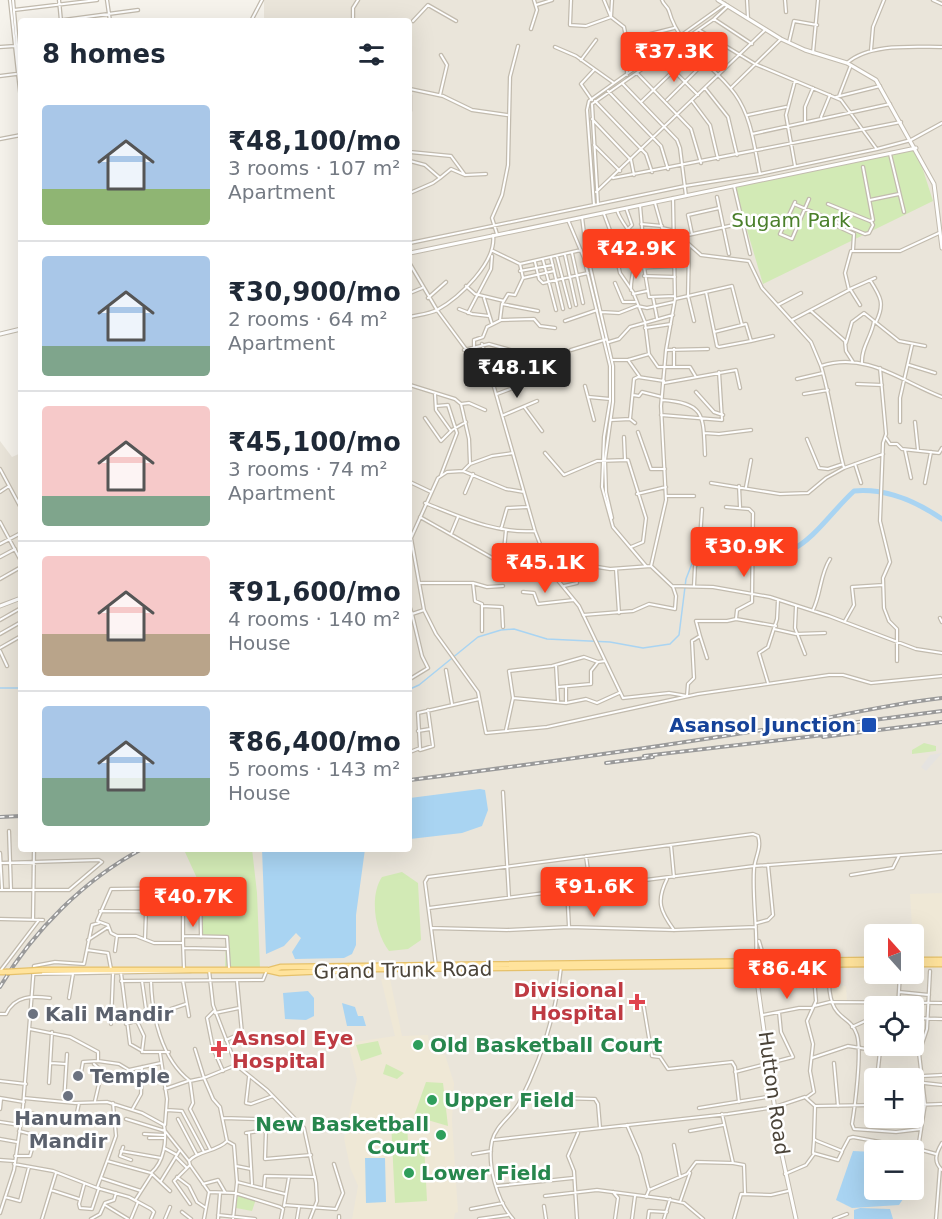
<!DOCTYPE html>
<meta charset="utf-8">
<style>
:root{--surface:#fff;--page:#f6f6f7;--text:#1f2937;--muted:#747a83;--line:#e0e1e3;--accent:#fc3f1d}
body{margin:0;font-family:"DejaVu Sans",sans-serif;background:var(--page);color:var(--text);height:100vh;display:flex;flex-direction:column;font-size:22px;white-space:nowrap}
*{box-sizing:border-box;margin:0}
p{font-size:20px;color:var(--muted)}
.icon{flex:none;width:33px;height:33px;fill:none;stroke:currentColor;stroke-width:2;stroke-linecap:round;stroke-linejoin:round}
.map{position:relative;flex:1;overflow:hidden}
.details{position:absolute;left:18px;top:18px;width:394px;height:834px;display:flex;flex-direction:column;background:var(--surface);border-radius:6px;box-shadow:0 6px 24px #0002}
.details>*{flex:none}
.needle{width:39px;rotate:339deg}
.buttons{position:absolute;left:864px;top:924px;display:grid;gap:12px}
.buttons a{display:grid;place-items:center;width:60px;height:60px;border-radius:6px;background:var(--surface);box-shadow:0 6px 24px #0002;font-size:30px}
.price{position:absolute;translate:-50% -51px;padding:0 14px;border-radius:6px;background:var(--accent);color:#fff;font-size:20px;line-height:39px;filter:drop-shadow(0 2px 3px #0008)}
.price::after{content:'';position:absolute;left:50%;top:36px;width:18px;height:14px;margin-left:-9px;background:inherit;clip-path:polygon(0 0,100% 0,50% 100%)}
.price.current{background:#222;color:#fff}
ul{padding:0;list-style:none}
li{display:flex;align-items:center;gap:18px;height:150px;padding:0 24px}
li+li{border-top:2px solid var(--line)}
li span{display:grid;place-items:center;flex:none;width:168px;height:120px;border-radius:6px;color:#555}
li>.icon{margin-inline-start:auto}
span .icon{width:72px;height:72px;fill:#fffc;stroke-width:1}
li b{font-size:26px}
h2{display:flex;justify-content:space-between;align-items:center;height:72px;padding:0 24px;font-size:26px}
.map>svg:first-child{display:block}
.residential{fill:#eae5da;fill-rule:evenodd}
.education{fill:#efe8d6}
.green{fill:#d2eab5}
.parking{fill:#e5e3e0}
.water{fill:#a9d4f2}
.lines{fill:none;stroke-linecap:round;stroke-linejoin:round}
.stream{stroke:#a9d4f2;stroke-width:1.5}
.river{stroke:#a9d4f2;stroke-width:5}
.minor-casing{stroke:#c2bbae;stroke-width:4.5}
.tertiary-casing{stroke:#c2bbae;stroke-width:5}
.primary-casing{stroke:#e6c16a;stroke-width:7}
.minor{stroke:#fff;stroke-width:2}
.tertiary{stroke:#fff;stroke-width:3}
.primary{stroke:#ffe39c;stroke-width:4.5}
.rail-casing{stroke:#9a9a9a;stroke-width:4}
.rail{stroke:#fff;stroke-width:1.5;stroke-dasharray:4.5;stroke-linecap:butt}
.primary-bridge-casing{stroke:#e6c16a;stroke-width:7;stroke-linecap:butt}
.primary-bridge{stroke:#ffe39c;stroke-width:4.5}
.transit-dot{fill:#1a4fb4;stroke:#fff;stroke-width:2}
.health-dot{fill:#e0444e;stroke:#fff;stroke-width:2}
.worship-dot{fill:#6b7280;stroke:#fff;stroke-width:2}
.leisure-dot{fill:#2e9e5b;stroke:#fff;stroke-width:2}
.labels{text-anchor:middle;stroke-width:5;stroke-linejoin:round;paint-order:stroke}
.park-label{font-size:20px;fill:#4a7f2a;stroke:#fff}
.transit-label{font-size:20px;font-weight:bold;fill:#164399;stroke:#fff;text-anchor:end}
.street-label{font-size:20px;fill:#4b4439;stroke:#fff}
.health-label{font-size:20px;font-weight:bold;fill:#be3a42;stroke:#fff;text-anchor:end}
.worship-label{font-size:20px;font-weight:bold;fill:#5b616d;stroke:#fff;text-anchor:start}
.leisure-label{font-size:20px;font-weight:bold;fill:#27864d;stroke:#fff;text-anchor:start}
</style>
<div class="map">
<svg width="942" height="1219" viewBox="0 0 942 1219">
<rect width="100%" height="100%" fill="#f6f3ec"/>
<path class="residential" d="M264,0H942V1219H0V441L12,457L21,453V849H410V21H264ZM874,934H914V974H874ZM874,1006H914V1046H874ZM874,1078H914V1118H874ZM874,1150H914V1190H874Z"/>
<path class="education" d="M942,893V958H914L910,894Z
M381,979H390L402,1036L428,1035L430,1051L445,1055L454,1083L452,1121L458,1212L455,1213L454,1219H352L358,1186L350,1167L344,1138L357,1079L348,1043L395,1036Z
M830,985L846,986L847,1001H831Z"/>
<path class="green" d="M916,148L933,201L763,284L734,186Z
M924,743L936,746V751L912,754V750Z
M193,849H252L257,893L260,968H225L226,936H203L201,887L185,852Z
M402,872L418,883L421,940L408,949L389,951C375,933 369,896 382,877Z
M378,1041L382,1054L361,1061L356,1045Z
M386,1064L404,1073L397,1079L383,1074Z
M426,1082L443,1083L448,1126L414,1116Z
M391,1121H407L408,1143L424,1142L427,1201L395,1203Z
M238,1194L256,1199L252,1211L236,1208Z"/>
<path class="parking" d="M942,753L926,771L921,767L930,755Z"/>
<path class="water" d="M480,789L485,790L488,810L482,826L462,833L410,839V798Z
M262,849H365L356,915V945L352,954L344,958L295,959L292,952L301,938L296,933L284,946L266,954Z
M308,991L314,998V1016L306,1020L285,1019L283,993Z
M342,1003L355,1007L358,1016H363L366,1026H347Z
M853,1151L874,1152V1190H909L899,1205L852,1208L836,1200Z
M365,1158H385L386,1202L366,1203Z
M860,1208L890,1209L893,1219H854V1210Z"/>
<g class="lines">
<path class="stream" d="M0,688H21
M410,689L419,685L478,637L501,630L514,629L547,639L610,642L643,648L670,644L679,635L686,579L696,553L719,544L738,542"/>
<path class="river" d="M738,542C793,579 818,524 854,491C886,488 917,502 942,519"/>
<defs>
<path id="minor" d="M10,0L21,100
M13,0L21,89
M59,0L61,21
M107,0L110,21
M571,0L570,25L586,26L611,17L612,0
M604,0L611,17L624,27L627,42V75
M662,0C664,6 667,5 669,11C679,48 713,64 735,94C752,118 754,146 760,174
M747,0L748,18
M785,0L786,12
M933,0L942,4
M536,5L552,0
M14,10L97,0
M714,19L752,44
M56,21L138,10
M251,21L262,0
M353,21V8L358,0
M413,21L428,5L456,21
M531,29L537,10L534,0
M699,30L755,64L841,100L876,148
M626,35L650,34L674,28
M789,42L794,21L817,25
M0,47L15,46
M555,47L576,56L614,83
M627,47L654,45L657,54
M871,50L873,27L884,0
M627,51L643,64
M813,53L818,0
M660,57L698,95
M581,60L596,40
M847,63C870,43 913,47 942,47
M637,73L691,129L701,163
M0,76L16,74
M795,81L786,115L795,166
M622,83L677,140L680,148L686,196
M705,88L728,117L737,155
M731,88L781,39
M410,89L443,96L472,110L507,115
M608,91L661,146L668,169
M410,95V111
M440,95L447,65L441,55
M839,96L851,65
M836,97L880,86
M592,100L581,84L594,70
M667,100L705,62
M595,101L646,154L652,172
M692,101L710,125L718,159
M641,102L693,52
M748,115L786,107
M821,117L830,95
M592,119L631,160L634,175
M805,122V107L813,88
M752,134L890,104
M0,139L21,135
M594,145L620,171
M410,152L451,156L465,175
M890,154L904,212
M410,161L425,165L440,178L433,183L410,193
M440,178L451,169L465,175L486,174
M613,178L901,122
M734,186L750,254
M596,192L765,30
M717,197L729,254
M870,200L899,194
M795,202L780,234L792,239L809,199
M655,203L662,228L675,231
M598,204L592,104L714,19L728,6
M794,204L865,234L869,233L873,225L871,221
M828,204L870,221L873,220L863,167
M594,205L587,110L589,101L725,4
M626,208L632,225L628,229
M617,210C621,224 634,233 636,247C638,262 630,275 631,290
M604,214L611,233L620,273L633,292L645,322L649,354
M582,217L586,249L613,366V402L605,460L606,492L612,518
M568,220L584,258L610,366V401L604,437L602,487L613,527L646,566
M824,220L854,234L853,250
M641,224L662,226
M628,231H652
M675,232L701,255L749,261L762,288L811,342L821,366
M497,234L492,218L502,195L508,165L510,77L518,46
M692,234L688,215L719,208
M679,237L743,223
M585,241L612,237
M410,243L685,186L760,174L877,149L911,140L942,123
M689,247L688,296L694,321
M586,249L614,251L633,240
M493,251L520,264L581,250
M642,251H675
M572,253L583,303
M614,254L636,246
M565,255L576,305
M557,257L570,307
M636,257H640L643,239L640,205
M640,257L675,256
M551,258L563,309
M543,260L556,310
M535,262L539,279L543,283L588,273
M410,264L437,310L494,387L535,531L547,562
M520,264L523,278L554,271
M644,267L649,297L675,296
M633,268L675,266
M520,271L553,265
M644,276L675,277
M870,280C881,297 885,304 876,322
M615,283L623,302H635
M466,286L475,294L504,301
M706,292L717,346L719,347L751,341L746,324L714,332
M410,293L422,288
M633,294L647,291
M653,297L657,318
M428,298L446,282
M484,298L492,324
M675,299L732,286L742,325
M502,304L538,311
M778,305L801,293
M860,305L850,289L875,278
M459,309L472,314L489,316
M811,311L845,341L846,351L853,362
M601,312L619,313L637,306L647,308L674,302
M468,313L491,269L492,256
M410,317C418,315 429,314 437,310C459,298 497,262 493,235
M500,320L502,304L508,294L515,295L523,278
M792,320L849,290L845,273L851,251H900L939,233
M565,321L597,310
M645,328L671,324
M751,341L773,336
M609,342L619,339L630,327L673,315
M846,343L852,322L864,313L899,341L925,346
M482,344L491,371L486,376
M474,347V340L483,337L487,327L501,320L534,319L540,326L555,328
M674,349V367
M464,350L489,344L568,366
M571,350L607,339
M666,350L708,349
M612,360H628L649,354L658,367H690L696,377
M628,360L640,377
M862,363C861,347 872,336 874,321
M909,365L935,373
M880,368L886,434L883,443L880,521L890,562L883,578L884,608L889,621L897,629V661
M797,379L823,373
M664,383L736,370L740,388
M857,384L882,385
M410,385L455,399L461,404L469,439L470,464L463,471
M585,386L594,420
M696,392L714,412L723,415
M435,394L436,410L451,431
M497,394L529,382
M804,394L828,390
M633,395L639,396L642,392L662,397
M589,397L610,399
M662,400C706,403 703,416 705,455
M461,404L469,403L485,410
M436,406L448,405L457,433L441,475
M525,408L542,431
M504,415L537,401
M661,415L722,420L719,372
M425,418L441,441L452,430L466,422
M630,419L634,379L638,377L664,381
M611,420L630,419L635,423
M900,422V398L912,345
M915,422L918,450
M638,432L651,469H665
M704,433L719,434L751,430
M624,437L625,460
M886,438L890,444H897L902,449L939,453L942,448
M807,439L819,468L828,469L843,464
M905,450L911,478
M545,453L564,475L597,461L628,460L646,518L643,542L631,547
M883,454L844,468C835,435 831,400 821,366C867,351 902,382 942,397
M470,464L492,456L513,453
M855,464L861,483
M0,469L21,508
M410,482L431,492
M711,483L780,494L808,493L826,478L844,468
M925,483L931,452
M739,486L740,507
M746,487L751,460
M0,492L9,486
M524,492L506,489L463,471L447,472L438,478L411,538L424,610L436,634L478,692L486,733L547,727L698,694L829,675H843L871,683L942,676
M465,493L473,474
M637,494L666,487
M666,496H694
M425,503C461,517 496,534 535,531
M726,507L749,509L753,513L752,602L737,610L736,619L776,626
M420,517L503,564L556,578L579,606L623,698L669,693L687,696L688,684L694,678L692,641L700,636L696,621H727L736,619
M0,522L21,561
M501,529L507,508L527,507
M506,530L504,550L524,556L544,557
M451,534L458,517
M721,536L735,534L754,540
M0,544L21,533
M0,557L15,549
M703,558C719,555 742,536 752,561
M651,566L666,500L661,406L666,350L675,299L673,198
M616,569L619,613
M556,578L547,562H567L610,569L651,566L672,586L713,587L770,597L829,616L916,649L942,653
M0,579L21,567
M419,583H473L475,601L482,604V631
M473,583L487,587L503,586
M564,586L577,583L575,563
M694,586L695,566L704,557L700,539L702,509
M523,592L534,593L538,604L574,600
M482,606L502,607L503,627
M796,606L795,628L805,654
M410,608L412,614L424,610
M813,610C821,594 820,574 830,559
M410,614H412L422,656L428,668L410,679
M583,615L633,611L649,604L675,609L676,596L673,587
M940,618L942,622
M0,620L21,608
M845,621L854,605L852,587L883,585
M774,629L796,634L825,633
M0,634L21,622
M700,636L707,658
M0,648L21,636
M0,651L7,666
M598,662L584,657L552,666L509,671L513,698L566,703L586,699L597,703L619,693
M556,665L558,701
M446,670L452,704
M768,683L759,653L768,647L777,619L778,600
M558,687L591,684V671L598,662L605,661
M566,703V687
M506,730L513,698
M418,731L430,729
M420,750L433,746L428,710
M410,752L420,748L418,713L479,699
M503,792L509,897
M9,831L11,890
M671,845L674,877
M0,853L2,889
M586,856L590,886
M0,863L99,860L102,862L69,890H0
M851,875L893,868L899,856
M667,879C656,901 660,911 674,930
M567,889L569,927
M429,908L754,866L942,852
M100,911L201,912
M183,913V943
M0,919L43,920
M33,919L34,849
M757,923L768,920L773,915L768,865
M432,928L507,930L569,927L674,930L756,927
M117,936H136L154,943H183L184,969
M183,936L227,937L229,968
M145,939L146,912
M88,940L108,927
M759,941L765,961
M184,948L228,949
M87,950L108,953L111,969
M115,951L117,936L111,933L108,925L97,921L111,889L200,888L201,937
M436,966L425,882L428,877L753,834L758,836C762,848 755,857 754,869C752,899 758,930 756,961
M1,970L39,920
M209,970L213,1005L236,1065L204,1078L213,1099L220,1107L227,1141C217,1152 198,1150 189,1161L190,1165L209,1192L235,1193L280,1207L283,1209L281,1219
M121,973L130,1044L144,1052H169
M33,974L191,971
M121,981L263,980L267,970
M142,981L147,1016
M151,981C152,1015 161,1059 190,1081L204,1078L195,1049
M183,981L189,1016
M829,984C831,1023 850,1013 857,1035C862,1051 855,1106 852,1124L854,1129L896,1132L921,1129
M899,992L929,995
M69,998L73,974
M643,1002L652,1056L660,1057L668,1069L732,1062L735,1067L739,1102
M814,1006L830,1002L942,1003
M898,1006L900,974
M214,1011L207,1018L213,1048L223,1071
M215,1013L239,1008
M0,1014H6C15,995 32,996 50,998
M763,1015L799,1008H812
M914,1018L942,1019
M137,1021L144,1036L142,1052
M111,1024L113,974
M126,1024L186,1004
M852,1027L874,1017
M30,1029L70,1037L98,1052V1061L83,1062L81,1073
M226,1040L242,1033L237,981
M160,1053L167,1099L165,1125
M919,1053L927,1029L930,971
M812,1058L848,1046L879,1051
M98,1061L119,1064L129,1070L161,1063
M51,1063L66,1064
M834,1063L838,1106
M94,1064L102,1071L95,1101
M236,1065L267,1090L304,1128L316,1183L317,1201L310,1219
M735,1072L793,1057L781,1032L779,1012
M923,1076L942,1075
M249,1077L246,1103L251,1104L273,1096
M0,1081L26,1084
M190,1081L193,1103L190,1109L210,1149
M49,1083L52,1032
M924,1083L942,1085
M165,1089L188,1081
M522,1097L595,1099L598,1104L600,1128
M807,1097L814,1092L810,1071L813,1044L807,1021L816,1001L813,965
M0,1098L24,1102
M64,1102L67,1054
M914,1105L942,1104
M815,1107L814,1139L817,1141L842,1151L849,1138L853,1137L918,1149L925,1104L919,1053L880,1051L877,1078
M699,1108L773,1096
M0,1109L1,1099
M132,1110L141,1094L142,1067
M167,1110L182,1111L204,1152
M22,1112L47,1116L53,1121L76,1117L79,1103
M722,1114L733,1163L744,1165L745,1193
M223,1118L258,1119
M126,1119L165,1131L189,1161
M178,1119L197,1155
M0,1122L20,1125
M627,1125L640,1155L649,1190
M19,1131L73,1145
M690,1131L723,1125
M246,1133L266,1130L265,1159L311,1155
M249,1133L252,1184
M144,1134L165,1135
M149,1138H165
M0,1139L17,1142
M493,1140L728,1114L775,1107L805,1097L815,1106L874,1105
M814,1140L813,1153L838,1160L842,1152
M227,1141L234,1145L237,1182L233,1219
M942,1143C936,1153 933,1162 942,1170
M674,1145L680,1177
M123,1147L120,1156L131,1160
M164,1148L177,1155
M918,1149L936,1154
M121,1151L161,1158
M473,1154L491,1151
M15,1156H30L36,1135
M176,1157L187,1168
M0,1160L14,1161
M107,1161L116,1136L113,1103
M14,1164L53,1171L97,1188L107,1161L151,1173C164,1162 167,1141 164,1125L142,1113L107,1102L75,1103L24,1098
M236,1166L251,1169
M151,1173L170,1191
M785,1174L806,1165L814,1154
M177,1177L189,1186L197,1202L206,1208
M101,1178L141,1191
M161,1181L180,1150
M237,1182L285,1194
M203,1184L218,1180L225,1192
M84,1185L79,1204L80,1208L92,1209L99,1188
M497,1186L573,1178
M97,1188L129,1197L151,1209L154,1212L151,1219
M264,1188L265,1176L315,1177
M51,1190L79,1199
M613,1192L618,1198L615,1219
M545,1196L597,1190L666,1199L684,1203L703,1219
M5,1197L20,1201L29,1167
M646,1197L649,1190L687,1174L696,1162L733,1163
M136,1199L152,1174
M680,1202L690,1173
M190,1204L174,1181L190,1165
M105,1205L128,1219
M284,1205L336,1209L343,1193L334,1164
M284,1206L289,1177
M544,1206L546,1219
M471,1209L503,1203
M182,1212L191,1219
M0,1213L14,1170L23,1107L34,966L55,962L84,964L92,925L99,923
M218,1215L255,1219
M339,1216V1219
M42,1219L56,1173
M91,1219L100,1214L105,1203L114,1200L116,1193
M131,1219L138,1202
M165,1219L170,1207
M204,1219L209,1192
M218,1219L220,1193
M297,1219L299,1207
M479,1219L508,1215
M513,1219C497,1201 487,1165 492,1141C496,1125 511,1117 519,1103C540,1062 556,1014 561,967
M577,1219L574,1171L568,1156L578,1133
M632,1219L635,1196
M648,1219L649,1211L667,1212
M664,1219L670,1199
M734,1219L741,1194L771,1195L788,1191
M834,1219L847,1214
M936,1219L940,1168"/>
<path id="tertiary" d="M718,0L781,39L805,50L847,63L876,80L934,184L942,248
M410,253L916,148
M0,334L21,329
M0,606L21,598
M755,966L780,1146L796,1219"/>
<path id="primary" d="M914,960H942
M914,964H942
M42,970H267L280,973L375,969L874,964
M270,970L281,967L874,960
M0,972H6"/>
</defs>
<use href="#minor" class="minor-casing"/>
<use href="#tertiary" class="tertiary-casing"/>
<use href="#primary" class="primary-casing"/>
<use href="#minor" class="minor"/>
<use href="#tertiary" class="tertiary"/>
<use href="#primary" class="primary"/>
<defs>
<path id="rail" d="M820,727L942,711
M823,737L942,722
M644,756L832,734
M606,763L653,757
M410,780C527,765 645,749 762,730C823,720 881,705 942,698
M0,817L21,816
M0,987C33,931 85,879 142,849"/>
</defs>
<use href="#rail" class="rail-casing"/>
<use href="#rail" class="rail"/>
<defs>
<path id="primary-bridge" d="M6,972L42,970"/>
</defs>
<use href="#primary-bridge" class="primary-bridge-casing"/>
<use href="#primary-bridge" class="primary-bridge"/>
</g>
<rect class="transit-dot" x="861" y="717" width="16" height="16" rx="3"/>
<g class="health-dot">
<path d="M634 993h6v6h6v6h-6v6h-6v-6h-6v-6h6z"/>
<path d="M216 1040h6v6h6v6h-6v6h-6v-6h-6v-6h6z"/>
</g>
<g class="worship-dot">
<circle cx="33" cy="1014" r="6"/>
<circle cx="78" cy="1076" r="6"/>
<circle cx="68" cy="1096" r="6"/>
</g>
<g class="leisure-dot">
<circle cx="418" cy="1045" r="6"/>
<circle cx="432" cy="1100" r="6"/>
<circle cx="441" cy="1135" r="6"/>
<circle cx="409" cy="1173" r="6"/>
</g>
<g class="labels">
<g class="park-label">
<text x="791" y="227">Sugam Park</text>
</g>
<g class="transit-label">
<text x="856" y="732">Asansol Junction</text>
</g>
<g class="street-label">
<text transform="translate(403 970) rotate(-1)" y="7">Grand Trunk Road</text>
<text transform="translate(774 1093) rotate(82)" y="7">Hutton Road</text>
</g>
<g class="health-label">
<text x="624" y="997">Divisional<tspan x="624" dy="23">Hospital</tspan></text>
<text x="232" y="1045" text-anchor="start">Asnsol Eye<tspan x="232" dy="23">Hospital</tspan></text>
</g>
<g class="worship-label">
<text x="45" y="1021">Kali Mandir</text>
<text x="90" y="1083">Temple</text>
<text x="68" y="1125" text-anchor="middle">Hanuman<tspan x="68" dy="23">Mandir</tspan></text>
</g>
<g class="leisure-label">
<text x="430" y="1052">Old Basketball Court</text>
<text x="444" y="1107">Upper Field</text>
<text x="429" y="1131" text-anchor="end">New Basketball<tspan x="429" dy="23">Court</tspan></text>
<text x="421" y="1180">Lower Field</text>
</g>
</g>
</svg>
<div class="buttons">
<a><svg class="needle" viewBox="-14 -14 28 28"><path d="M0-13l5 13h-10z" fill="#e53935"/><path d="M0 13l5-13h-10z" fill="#747a83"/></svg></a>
<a><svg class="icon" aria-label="locate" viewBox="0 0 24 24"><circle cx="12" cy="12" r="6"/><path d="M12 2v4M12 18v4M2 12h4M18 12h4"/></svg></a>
<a>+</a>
<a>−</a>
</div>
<b class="price" style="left:674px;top:83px">₹37.3K</b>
<b class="price" style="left:636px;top:280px">₹42.9K</b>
<b class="price current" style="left:517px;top:399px">₹48.1K</b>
<b class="price" style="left:744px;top:578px">₹30.9K</b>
<b class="price" style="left:545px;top:594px">₹45.1K</b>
<b class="price" style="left:594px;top:918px">₹91.6K</b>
<b class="price" style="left:193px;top:928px">₹40.7K</b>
<b class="price" style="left:787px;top:1000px">₹86.4K</b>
<section class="details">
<h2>8 homes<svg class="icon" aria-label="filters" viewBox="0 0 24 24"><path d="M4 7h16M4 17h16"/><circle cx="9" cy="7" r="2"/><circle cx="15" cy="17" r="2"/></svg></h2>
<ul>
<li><span style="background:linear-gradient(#a9c7e8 70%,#8fb573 0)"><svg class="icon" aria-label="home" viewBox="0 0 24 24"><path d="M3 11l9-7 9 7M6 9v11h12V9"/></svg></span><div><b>₹48,100/mo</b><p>3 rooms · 107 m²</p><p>Apartment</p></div></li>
<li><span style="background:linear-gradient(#a9c7e8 75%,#7fa58c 0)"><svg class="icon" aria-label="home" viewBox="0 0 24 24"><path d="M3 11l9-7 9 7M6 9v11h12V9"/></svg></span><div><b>₹30,900/mo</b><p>2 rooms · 64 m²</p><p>Apartment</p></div></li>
<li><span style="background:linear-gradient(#f6c9c9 75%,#7fa58c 0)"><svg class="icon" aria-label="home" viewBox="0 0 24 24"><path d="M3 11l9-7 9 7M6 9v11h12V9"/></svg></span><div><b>₹45,100/mo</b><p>3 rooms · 74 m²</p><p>Apartment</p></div></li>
<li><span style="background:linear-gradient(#f6c9c9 65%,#b9a48a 0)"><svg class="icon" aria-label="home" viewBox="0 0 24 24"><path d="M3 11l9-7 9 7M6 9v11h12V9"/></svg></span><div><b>₹91,600/mo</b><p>4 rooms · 140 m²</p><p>House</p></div></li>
<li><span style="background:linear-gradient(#a9c7e8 60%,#7fa58c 0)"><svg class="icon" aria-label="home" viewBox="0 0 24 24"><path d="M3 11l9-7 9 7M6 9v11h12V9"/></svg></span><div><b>₹86,400/mo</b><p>5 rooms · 143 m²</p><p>House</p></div></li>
</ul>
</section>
</div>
